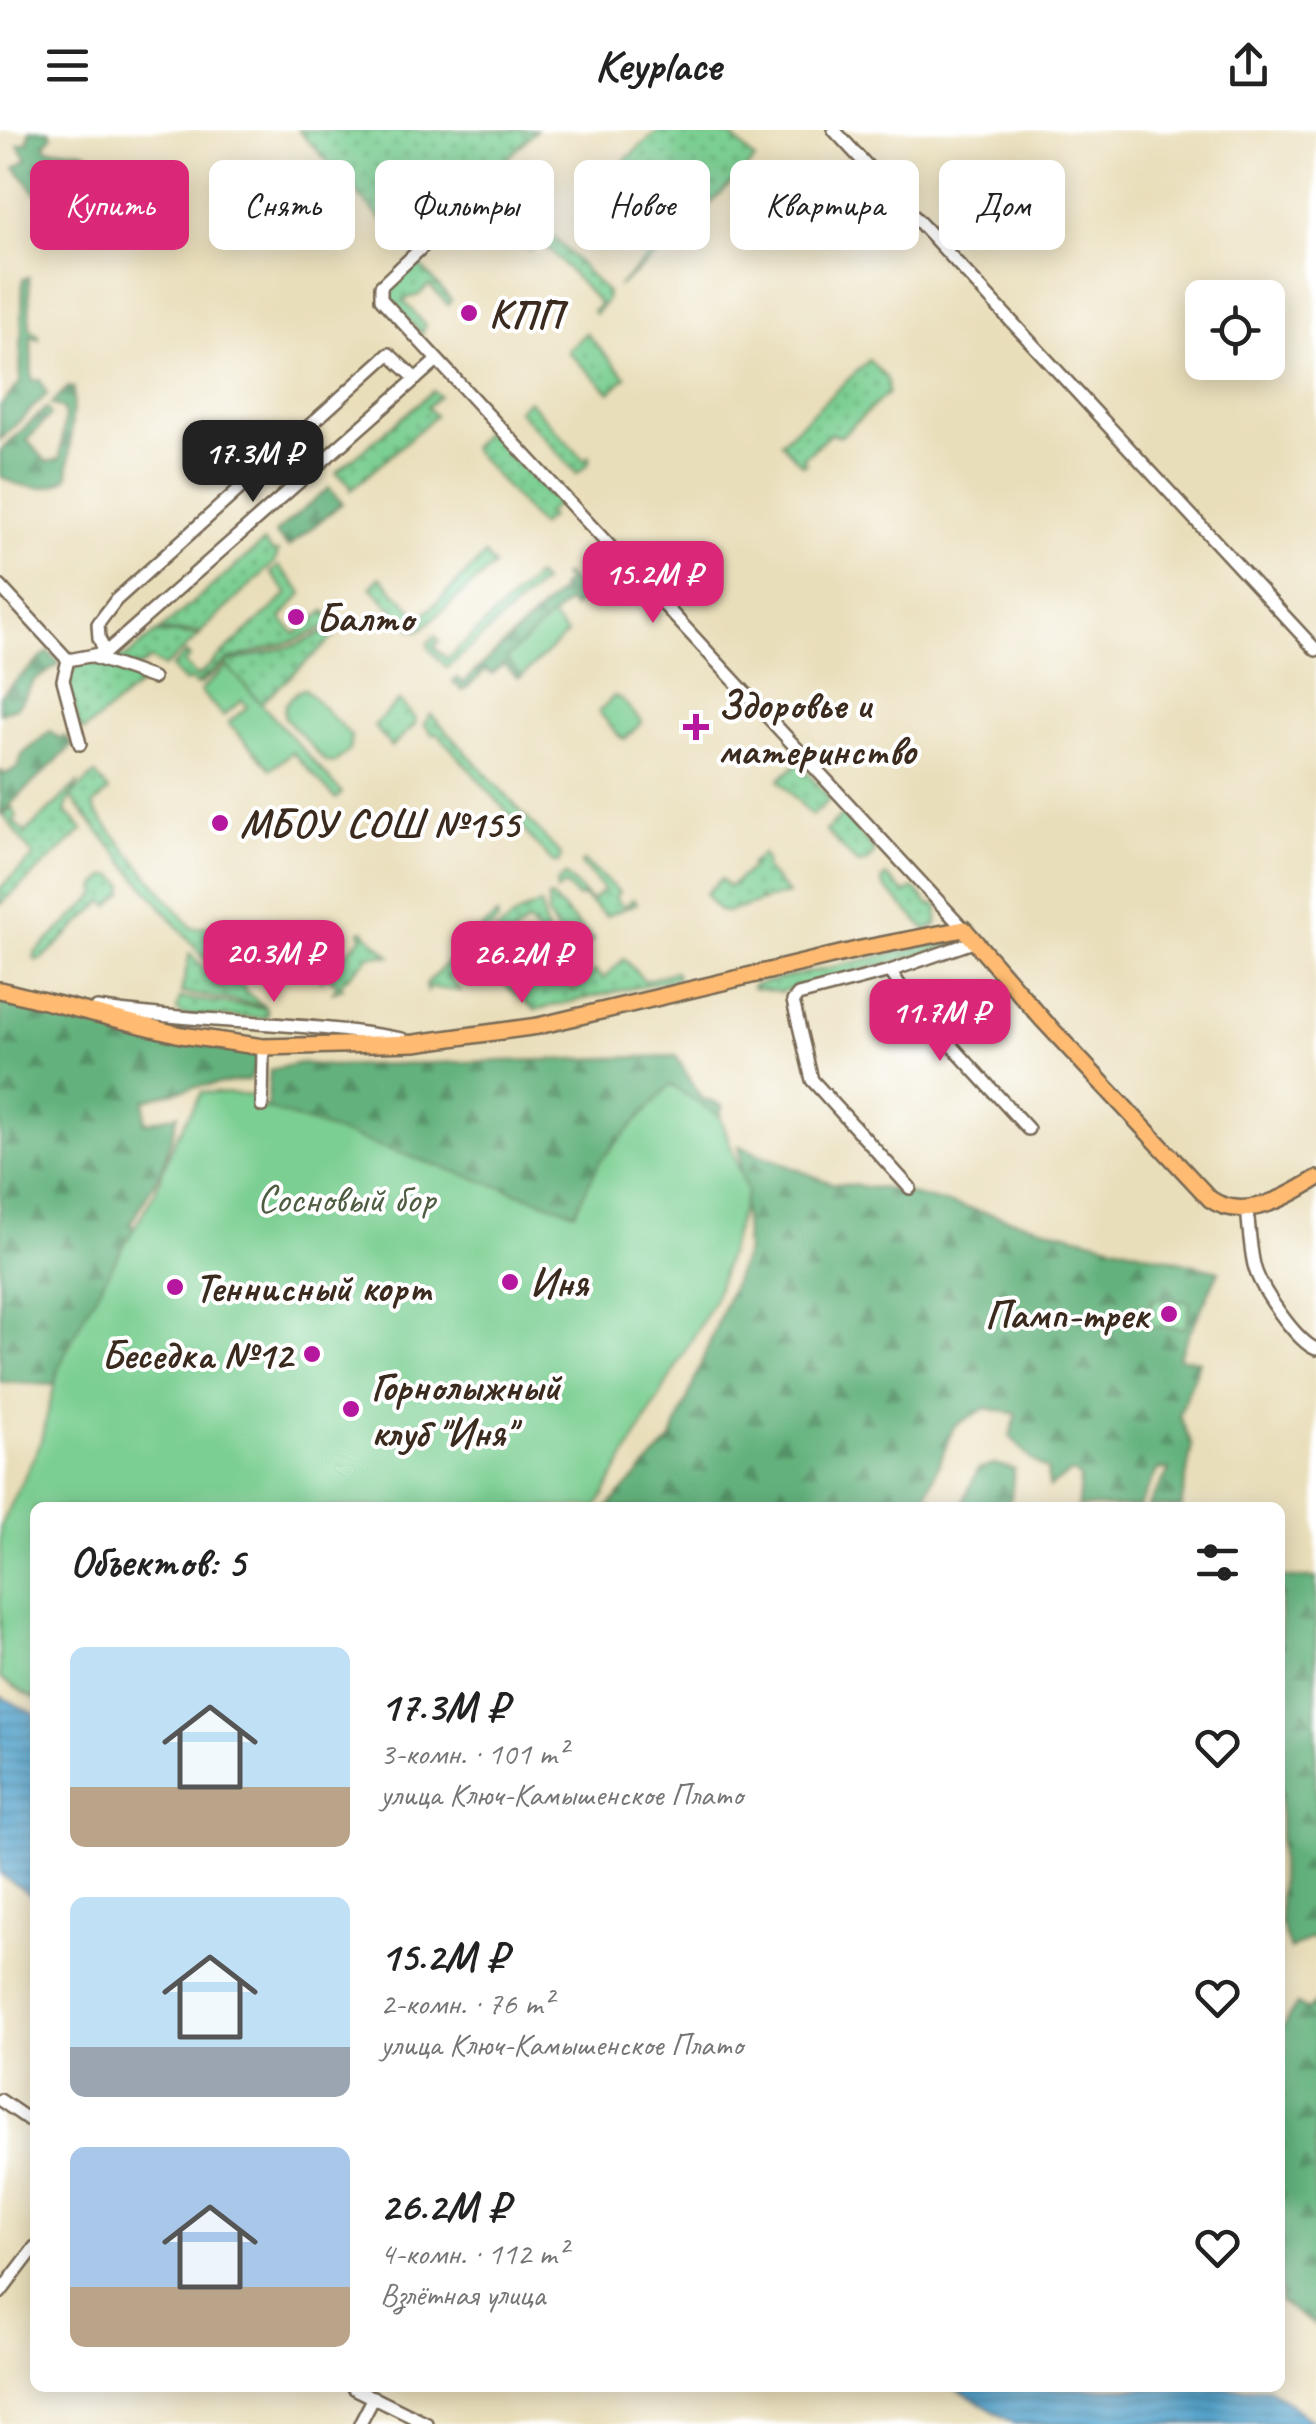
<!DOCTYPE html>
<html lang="ru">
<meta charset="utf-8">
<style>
:root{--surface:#fff;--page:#f6f6f6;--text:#222;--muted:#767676;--accent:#db2777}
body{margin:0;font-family:Caveat,sans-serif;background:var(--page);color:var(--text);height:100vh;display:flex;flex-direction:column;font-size:38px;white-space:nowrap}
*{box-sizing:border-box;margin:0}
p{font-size:32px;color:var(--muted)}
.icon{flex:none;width:55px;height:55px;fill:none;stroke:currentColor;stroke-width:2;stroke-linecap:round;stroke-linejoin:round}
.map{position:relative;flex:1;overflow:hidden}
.side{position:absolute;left:30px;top:1372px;width:1255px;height:890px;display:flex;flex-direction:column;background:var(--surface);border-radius:15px;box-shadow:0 5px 25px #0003}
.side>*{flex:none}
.top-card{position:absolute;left:30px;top:30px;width:1258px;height:90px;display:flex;gap:20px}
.buttons{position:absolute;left:1185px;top:150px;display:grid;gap:20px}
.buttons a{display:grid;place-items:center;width:100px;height:100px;border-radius:15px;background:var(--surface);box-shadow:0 5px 25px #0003;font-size:50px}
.price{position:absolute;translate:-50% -85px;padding:0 22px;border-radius:20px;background:var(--accent);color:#fff;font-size:32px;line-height:65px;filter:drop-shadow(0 2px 5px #0008)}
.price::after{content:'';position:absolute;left:50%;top:60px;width:30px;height:22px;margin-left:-15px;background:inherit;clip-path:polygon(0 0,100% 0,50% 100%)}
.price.on{background:#222;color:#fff}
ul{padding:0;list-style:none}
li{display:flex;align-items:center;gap:30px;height:250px;padding:0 40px}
li span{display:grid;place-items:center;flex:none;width:280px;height:200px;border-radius:15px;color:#555}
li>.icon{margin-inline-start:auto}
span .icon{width:120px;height:120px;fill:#fffc;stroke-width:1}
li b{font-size:42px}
h2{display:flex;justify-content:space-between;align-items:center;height:120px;padding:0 40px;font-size:42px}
.tag{padding:0 35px;border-radius:15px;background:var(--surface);box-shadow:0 5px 25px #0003;font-size:35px;line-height:90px}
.tag.on{background:var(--accent);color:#fff}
header{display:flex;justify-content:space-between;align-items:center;height:130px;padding:0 40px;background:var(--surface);font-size:45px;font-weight:700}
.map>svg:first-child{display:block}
.grass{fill:url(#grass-dots);stroke:#5b7c58;stroke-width:2.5}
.forest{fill:url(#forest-firs);stroke:#506e4e;stroke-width:2.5}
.pitch{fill:#7bcf93;stroke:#5b7c58;stroke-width:2.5}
.water{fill:url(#water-rules);stroke:#466675;stroke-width:2.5}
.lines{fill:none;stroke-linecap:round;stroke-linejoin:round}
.minor-casing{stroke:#786955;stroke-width:16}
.major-casing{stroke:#786955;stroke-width:20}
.minor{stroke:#fff;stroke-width:11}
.major{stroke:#febb71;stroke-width:15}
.poi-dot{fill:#b5179e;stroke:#fff;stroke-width:4}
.labels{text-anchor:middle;stroke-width:8;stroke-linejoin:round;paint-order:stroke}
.poi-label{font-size:40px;font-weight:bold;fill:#3b2a1e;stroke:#fff;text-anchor:start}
.park-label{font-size:40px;fill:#4e5c41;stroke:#fff}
</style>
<header><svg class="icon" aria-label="menu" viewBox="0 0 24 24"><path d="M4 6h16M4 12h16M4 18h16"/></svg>Keyplace<svg class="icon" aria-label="share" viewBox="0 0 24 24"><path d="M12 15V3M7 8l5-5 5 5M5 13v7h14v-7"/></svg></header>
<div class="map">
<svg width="1316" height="2294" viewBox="0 0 1316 2294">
<defs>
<pattern id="grass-dots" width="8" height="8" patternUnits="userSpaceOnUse" patternTransform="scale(2.5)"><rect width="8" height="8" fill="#7bcf93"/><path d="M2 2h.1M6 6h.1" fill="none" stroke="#66a877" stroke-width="1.8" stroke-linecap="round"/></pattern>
<pattern id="forest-firs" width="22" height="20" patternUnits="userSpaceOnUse" patternTransform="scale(2.5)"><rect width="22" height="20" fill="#64b27d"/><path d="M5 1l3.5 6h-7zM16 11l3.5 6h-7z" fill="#549166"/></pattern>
<pattern id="water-rules" width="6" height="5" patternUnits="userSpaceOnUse" patternTransform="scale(2.5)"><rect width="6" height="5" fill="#52a3cc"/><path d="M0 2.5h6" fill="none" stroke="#4585a5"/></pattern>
</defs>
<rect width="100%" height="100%" fill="#fff"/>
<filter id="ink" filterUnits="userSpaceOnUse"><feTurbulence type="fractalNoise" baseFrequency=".01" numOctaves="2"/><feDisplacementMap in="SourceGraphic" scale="20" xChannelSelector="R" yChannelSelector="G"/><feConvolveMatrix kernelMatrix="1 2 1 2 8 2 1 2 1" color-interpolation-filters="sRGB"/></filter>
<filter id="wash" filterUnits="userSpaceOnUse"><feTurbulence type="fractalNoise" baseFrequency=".0048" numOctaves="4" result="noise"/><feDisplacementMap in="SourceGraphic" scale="40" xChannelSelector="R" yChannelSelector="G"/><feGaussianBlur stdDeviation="2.25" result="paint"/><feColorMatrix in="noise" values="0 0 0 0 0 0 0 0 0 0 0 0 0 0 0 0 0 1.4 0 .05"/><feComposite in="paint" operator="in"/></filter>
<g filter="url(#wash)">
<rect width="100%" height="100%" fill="#e9deba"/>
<path class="grass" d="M298,0H536L456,80L431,59L386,94Z
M659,0H726L755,30L661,122L618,157L657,118L616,72L610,74L597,61L596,56Z
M504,55L510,57L486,77L480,75L417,132L451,170L448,175L429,155L419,165L403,170L425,195L422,204L387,166L388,158L478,74Z
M544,102L551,104L607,163L606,171L595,184L593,181L600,174L542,112L528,121L539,111L536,106Z
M586,203L626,247L610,262L569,223V219Z
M869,230L887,249L888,263L841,306L831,303L803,329L806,333L802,335L781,312Z
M433,261L439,266L427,277L435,286L351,360L350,354L336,343Z
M528,270L584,330L589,326V333L577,344L518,280Z
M489,297L558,372L547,383L550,387L540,396L471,318Z
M264,412L272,422H278L275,432L201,502L159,501Z
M485,425L494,436L419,501L413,500L371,457L380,447L421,488Z
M279,436L303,463L281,488L295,504L325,481L340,498H323L297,510L228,530L195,555L190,549L185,553L171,537L186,523L190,527L184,533L197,547L288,464L271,443Z
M536,446L542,453L447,538L429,519L428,513L435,506L439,511L434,517L447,529Z
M324,502L337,504L261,573L225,534L198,556L225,533L299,514Z
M155,503L200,505L164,537L150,529L137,539L110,528L128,526Z
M89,531L141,547L142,553L84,601L80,598L67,549L78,536Z
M399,570L415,589V595L391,617L374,596Z
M431,584L561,725L559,733H553L437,603L433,605L424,594Z
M801,630L807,635L804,639L830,669L812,686L779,650Z
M95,644L109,661L93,675L97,684L192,798L226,795L227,803L232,802L252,825L224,852L70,667L65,680L83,700L0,775V758L34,727L3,685L12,677L17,687L13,691L25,703L79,652L71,666Z
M843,684L874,721C873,728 866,733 858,734L826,701Z
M762,724L766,730L765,738L788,764L761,771L759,768V772L728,782L719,781L705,764L721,749L729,757L752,738L750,735Z
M584,731L619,762L615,767L624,777L633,769L637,773L606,786L582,766L578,768L565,755L557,761V753L565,745L591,771L604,760L581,734Z
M107,746H115L124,755L123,763L109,776L104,771L41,830H35V823L98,764L96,757Z
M886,746L905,763L914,758L930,776L933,774L938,777L937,795L926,800L884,756L882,750Z
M551,767L593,810L587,815L583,813L578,822L573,821L561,807L563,805H560L548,786V768Z
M541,775L547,806L544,809L527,792L480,835L475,829C486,807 519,779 541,775Z
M497,785L498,791L468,821V832L477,844L466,854L455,841L448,847L461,861L429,858L427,863L426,854L453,827L456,820Z
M363,800L390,826L371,825L340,854L343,858L333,862L337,854L327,845L321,850L318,841L326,842L362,807L360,801Z
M943,812L955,815L779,862L752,858L753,855Z
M190,823L221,858L236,846L246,862L263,875L181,863Z
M538,823L574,861L595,841L603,849L624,829L645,851L675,841L677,848L535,880L504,854Z
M180,868L266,878L268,884L265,888L183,885L177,880Z"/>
<path class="forest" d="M30,0H49L52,6L44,15L48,19C76,20 87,15 105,39L121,40L126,44L125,58L120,67L36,63L15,37L27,29L18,15L28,12Z
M29,147L30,198L39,206V209L31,206L32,251L40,250L47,264L0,310V276L20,253L23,149Z
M68,257L74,258L68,347C49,364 20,358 0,346V321L46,278L51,285L27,310L47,332L60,329L65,285L62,278L51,274Z
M329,358L342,373L288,417L275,403Z
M565,444L583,464L578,468L580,471L573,478L568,472L506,529L522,546L518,548L503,534L492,544L486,540L463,561L453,552L457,548L463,553L562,460L560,458L567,451L562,447Z
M48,522L60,534L34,551L17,577L0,583V565Z
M50,601L60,609L65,606L73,615L0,684V641L5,644L18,638L22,625Z
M0,865L185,912L262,925L249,950L194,957L145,970V993L178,984L162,1039L130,1094L136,1100L56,1255L0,1252Z
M676,926L701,968L722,976L712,1022L588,1071L568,1089L267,980L270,940L300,933L331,936Z
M739,1016L831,1053L894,1060L1219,1141L1178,1227L1199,1231L1179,1285L1192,1315L1181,1377H1148L1169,1340L1158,1339L1139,1377H1078L1080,1347L1072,1342L1049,1357L1047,1340L1031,1330L1010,1306L1017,1284L986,1278L954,1296L922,1377L607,1378L671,1310L746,1121Z
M995,1334L1014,1339L1011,1369L1002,1377H961L978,1339Z
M1280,1448H1316V1811L1313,1807L1290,1820L1280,1792Z
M1316,1872V2196L1280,2172V1900L1297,1874L1308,1880Z"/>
<path class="pitch" d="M551,487L567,504L522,546L506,529Z
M227,536L342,663L336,669L292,622L271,639L228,593L247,577L242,570L223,586L200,561Z
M305,559L351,606L350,620L334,633L325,631L284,586L285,574L298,561Z
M614,566L621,569L642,592L625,609L620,607L599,582Z
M670,955L720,986L747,1062L714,1170L597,1377L35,1378V1569L0,1548V1398L40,1314L59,1237L86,1181L155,1062L175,1009L202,962L256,965L257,975L575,1082L600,1031Z
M1152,1169L1190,1172L1186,1198L1149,1196Z"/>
<path class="water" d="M0,1566L35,1584V1768L0,1744Z
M955,2258H1269L1316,2294H1015Z"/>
</g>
<g filter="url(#ink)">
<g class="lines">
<defs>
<path id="minor" d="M834,0L1316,520
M519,54L501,51L470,72L381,156V169L964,799
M0,456L68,530L105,523L436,231
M105,523L99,508L98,494L116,470L389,224L416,249
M93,527L153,548
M68,530L63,550L80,614
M890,841L910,870L1028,999
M97,878C198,893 302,891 402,909
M262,976L263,917
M910,1058L812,950L793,871L798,865L890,841L976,811
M1247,1078C1249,1097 1250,1117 1254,1135C1259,1157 1296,1211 1316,1219
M0,1970L35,1994
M0,2163L35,2117
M354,2258L427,2294
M360,2294L374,2267"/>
<path id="major" d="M0,860L181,905L263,917L415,913L538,896L861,819L964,799L1043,890L1210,1069C1243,1092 1286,1068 1316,1049"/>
</defs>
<use href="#minor" class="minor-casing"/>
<use href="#major" class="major-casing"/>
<use href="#minor" class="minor"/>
<use href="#major" class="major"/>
</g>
</g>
<g class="poi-dot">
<circle cx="469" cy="183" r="10"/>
<circle cx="296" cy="487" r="10"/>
<path d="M691 582h10v10h10v10h-10v10h-10v-10h-10v-10h10z"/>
<circle cx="220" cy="693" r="10"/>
<circle cx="510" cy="1152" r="10"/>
<circle cx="175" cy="1157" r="10"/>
<circle cx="1169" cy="1184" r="10"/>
<circle cx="312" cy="1224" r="10"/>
<circle cx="351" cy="1279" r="10"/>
</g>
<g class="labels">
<g class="poi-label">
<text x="489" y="197">КПП</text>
<text x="316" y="501">Балто</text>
<text x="718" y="588">Здоровье и<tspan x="718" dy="46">материнство</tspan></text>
<text x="240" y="707">МБОУ СОШ №155</text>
<text x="530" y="1166">Иня</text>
<text x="195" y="1171">Теннисный корт</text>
<text x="1149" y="1198" text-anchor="end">Памп-трек</text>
<text x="292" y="1238" text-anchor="end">Беседка №12</text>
<text x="371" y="1270">Горнолыжный<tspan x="371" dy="46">клуб "Иня"</tspan></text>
</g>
<g class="park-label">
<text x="346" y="1082">Сосновый бор</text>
</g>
</g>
</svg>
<div class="buttons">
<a><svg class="icon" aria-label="locate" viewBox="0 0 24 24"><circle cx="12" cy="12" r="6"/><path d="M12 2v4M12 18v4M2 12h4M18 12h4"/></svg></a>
</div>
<b class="price on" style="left:253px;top:375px">17.3M ₽</b>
<b class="price" style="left:653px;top:496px">15.2M ₽</b>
<b class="price" style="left:274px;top:875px">20.3M ₽</b>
<b class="price" style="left:522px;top:876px">26.2M ₽</b>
<b class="price" style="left:940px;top:934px">11.7M ₽</b>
<div class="top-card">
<a class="tag on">Купить</a>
<a class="tag">Снять</a>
<a class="tag">Фильтры</a>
<a class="tag">Новое</a>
<a class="tag">Квартира</a>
<a class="tag">Дом</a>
</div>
<section class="side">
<h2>Объектов: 5<svg class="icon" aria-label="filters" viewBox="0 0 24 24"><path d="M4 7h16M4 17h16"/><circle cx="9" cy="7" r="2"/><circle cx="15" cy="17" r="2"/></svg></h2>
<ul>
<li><span style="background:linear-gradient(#bfe0f5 70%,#b9a48a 0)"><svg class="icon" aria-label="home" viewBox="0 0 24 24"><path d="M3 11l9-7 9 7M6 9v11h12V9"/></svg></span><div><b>17.3M ₽</b><p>3-комн. · 101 m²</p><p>улица Ключ-Камышенское Плато</p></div><svg class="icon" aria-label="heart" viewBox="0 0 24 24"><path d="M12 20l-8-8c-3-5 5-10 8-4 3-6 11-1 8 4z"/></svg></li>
<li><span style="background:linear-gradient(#bfe0f5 75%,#9aa5b1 0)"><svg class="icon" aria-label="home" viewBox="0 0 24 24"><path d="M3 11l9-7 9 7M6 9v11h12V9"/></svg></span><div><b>15.2M ₽</b><p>2-комн. · 76 m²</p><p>улица Ключ-Камышенское Плато</p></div><svg class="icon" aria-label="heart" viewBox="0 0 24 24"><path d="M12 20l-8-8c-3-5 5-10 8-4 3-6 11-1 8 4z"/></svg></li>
<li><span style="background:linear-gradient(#a9c7e8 70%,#b9a48a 0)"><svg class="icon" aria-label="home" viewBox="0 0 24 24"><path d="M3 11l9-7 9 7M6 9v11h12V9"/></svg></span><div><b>26.2M ₽</b><p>4-комн. · 112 m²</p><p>Взлётная улица</p></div><svg class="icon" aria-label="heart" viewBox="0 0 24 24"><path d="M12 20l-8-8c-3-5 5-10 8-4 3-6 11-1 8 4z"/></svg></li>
</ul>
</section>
</div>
